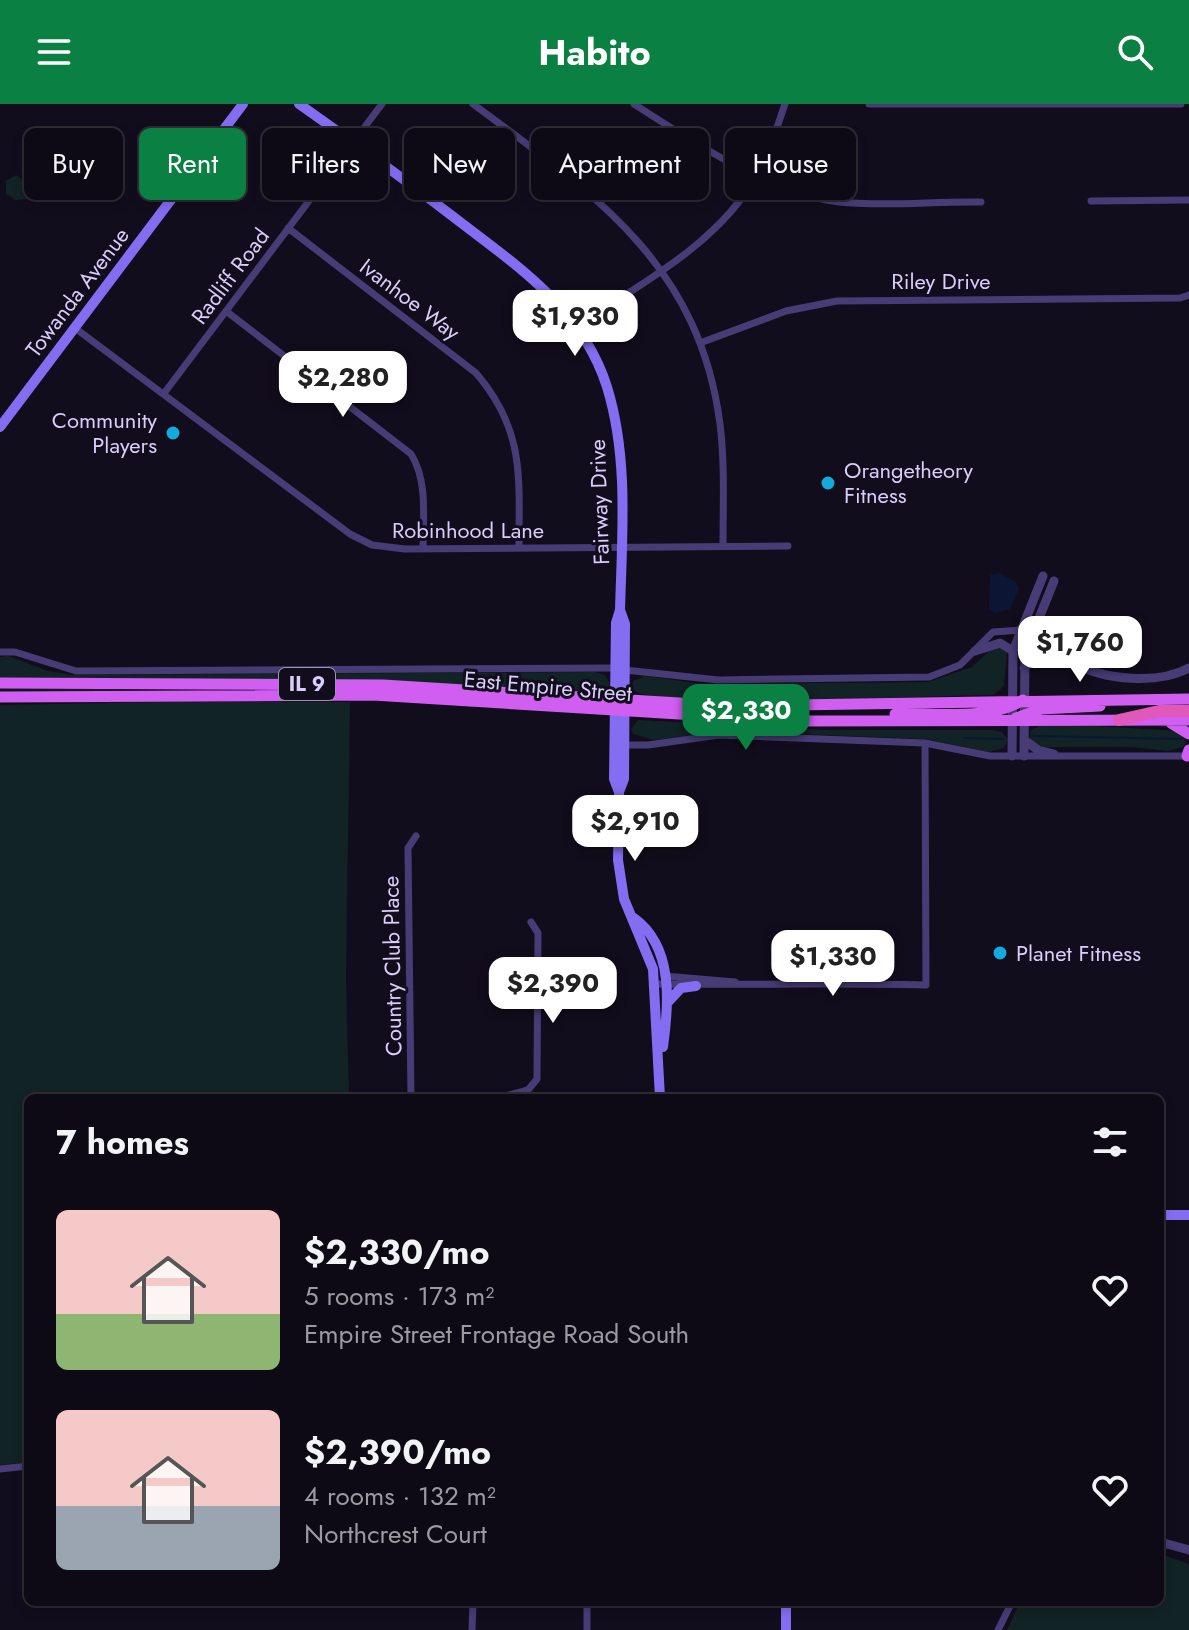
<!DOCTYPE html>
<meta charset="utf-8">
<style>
:root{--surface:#0e0a15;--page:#17131e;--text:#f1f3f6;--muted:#9b9aa0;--line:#2e2b34;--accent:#0b8043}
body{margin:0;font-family:Jost,sans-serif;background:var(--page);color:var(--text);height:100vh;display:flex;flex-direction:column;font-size:30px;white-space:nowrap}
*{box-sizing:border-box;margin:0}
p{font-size:26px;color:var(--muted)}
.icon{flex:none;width:44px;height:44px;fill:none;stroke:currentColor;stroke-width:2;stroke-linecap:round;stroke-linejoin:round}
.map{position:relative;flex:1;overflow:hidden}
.side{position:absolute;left:24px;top:990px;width:1140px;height:512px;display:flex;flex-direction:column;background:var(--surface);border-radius:12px;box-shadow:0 4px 12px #0003,0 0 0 2px var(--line)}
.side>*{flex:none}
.guide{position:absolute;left:24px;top:24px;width:1142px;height:72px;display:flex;gap:16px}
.price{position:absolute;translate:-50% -68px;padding:0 18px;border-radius:16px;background:#fff;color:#222;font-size:26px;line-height:52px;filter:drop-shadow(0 2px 4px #0008)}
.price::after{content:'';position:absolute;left:50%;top:48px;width:24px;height:18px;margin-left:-12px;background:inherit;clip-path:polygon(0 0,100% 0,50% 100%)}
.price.on{background:var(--accent);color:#fff}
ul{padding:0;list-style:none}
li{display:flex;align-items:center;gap:24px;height:200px;padding:0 32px}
li span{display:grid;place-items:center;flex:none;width:224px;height:160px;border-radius:12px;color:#555}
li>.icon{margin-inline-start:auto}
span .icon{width:96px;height:96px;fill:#fffc;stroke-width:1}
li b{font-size:34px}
h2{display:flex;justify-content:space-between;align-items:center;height:96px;padding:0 32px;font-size:34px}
.pill{padding:0 28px;border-radius:12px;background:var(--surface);box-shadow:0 4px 12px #0003,0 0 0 2px var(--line);font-size:28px;line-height:72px}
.pill.on{background:var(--accent);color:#fff}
header{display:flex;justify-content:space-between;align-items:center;height:104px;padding:0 32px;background:var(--accent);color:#fff;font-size:36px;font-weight:700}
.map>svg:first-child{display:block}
.green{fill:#112325}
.water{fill:#0d1535}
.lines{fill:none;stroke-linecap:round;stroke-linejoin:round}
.stream{stroke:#0d1535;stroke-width:2}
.minor{stroke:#483c77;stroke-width:7}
.tertiary{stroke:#483c77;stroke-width:9}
.secondary{stroke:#856df1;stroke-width:10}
.primary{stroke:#d05ef0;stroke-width:11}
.trunk{stroke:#e058ba;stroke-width:12}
.poi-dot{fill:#15aade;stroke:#120d1c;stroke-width:3}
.labels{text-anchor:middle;stroke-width:6;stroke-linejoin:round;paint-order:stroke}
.shield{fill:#120d1c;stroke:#9d93b7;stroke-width:2}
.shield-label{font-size:20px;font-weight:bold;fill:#d9cdfa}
.street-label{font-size:22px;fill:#d9cdfa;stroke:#120d1c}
.poi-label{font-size:22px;fill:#d9cdfa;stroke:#120d1c;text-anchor:start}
</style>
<header><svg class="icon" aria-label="menu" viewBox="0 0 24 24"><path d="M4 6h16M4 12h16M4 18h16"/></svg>Habito<svg class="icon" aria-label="search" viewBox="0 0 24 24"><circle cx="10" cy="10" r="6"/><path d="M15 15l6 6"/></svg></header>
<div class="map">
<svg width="1189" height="1526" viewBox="0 0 1189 1526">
<rect width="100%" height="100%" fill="#120d1c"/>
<path class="green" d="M16,71L25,77L27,95L16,96L6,90V77Z
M995,542L1007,548L1004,582L993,591C947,591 647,606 632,585L633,577L645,572L703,580L928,578L972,563Z
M9,552L48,567L73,571L594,568L605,571L610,580L605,588L597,589L389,576L0,574V553Z
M163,598H350L346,873L349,994H28V1358L0,1361V601Z
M638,616L823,626H992L1002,628L1008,636L1004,644L988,648L926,635L722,627L654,636L633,630L631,625Z
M1077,621L1179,627L1186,638L1183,643L1168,647L1132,643H1043L1030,637V627L1039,622Z
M1160,1450L1189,1460V1526H1007L1020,1498H1160Z"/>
<path class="water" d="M999,469L1016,478L1019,485L1010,505L996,509L989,506L990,471Z"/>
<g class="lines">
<path class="stream" d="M1033,632L1181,635
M964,634L1003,635"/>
<path class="minor" d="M473,0C593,89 699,159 720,320C725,360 723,402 723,442
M634,0C691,37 771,90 839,98C885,103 934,97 981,98
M869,0H1181
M1091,97L1189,96
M288,124L476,269C525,326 519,373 519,444
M226,207L411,350C428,377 423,414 423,445
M576,222C640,181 721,138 758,69C770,47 777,23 785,0
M75,224L350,430L372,441L405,445L788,442
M700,239L786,207L837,197L1180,194L1189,191
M165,288L382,0
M0,548H15L76,567L615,564
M625,566L718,576L929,573L960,561L993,528L1020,526
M624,641H648L719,631L925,639L990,652H1189
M664,872L735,878
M655,880C745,881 835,879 926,881L925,639
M411,994L408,744L416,732
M498,994L528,986L537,975L538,829L531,818
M0,1365L28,1362
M472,1526L473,1498
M587,1526V1498
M998,1526L1012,1498"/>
<path class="tertiary" d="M1020,526C1040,535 1055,548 1074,559C1104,576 1158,581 1189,564
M975,547L1000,539L1013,547
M1024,564L1034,553L1059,549
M1024,636L1038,646L1054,650
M1012,652L1013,547L1043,472
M1024,652L1025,549L1054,477
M1160,1438L1189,1446"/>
<path class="secondary" d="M299,0C350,36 401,73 451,111C513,159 582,203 607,283C629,354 622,432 620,506L616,519L614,675L619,688L618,756L624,795L653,865L660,994
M0,323L243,0
M619,688L624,675L625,520L620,506
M634,814C674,843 669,900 663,943
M667,899L681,884L696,882
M1160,1111H1189
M786,1526V1498"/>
<path class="primary" d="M0,579L383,581L728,602L1189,595
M0,593L373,591L792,617L1189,616
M895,610C935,609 989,617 1023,596
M1016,614L1041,605L1100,602
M1171,619L1189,630
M1187,652L1189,646"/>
<path class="trunk" d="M1119,616L1159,607H1189"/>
</g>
<g class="poi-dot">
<circle cx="173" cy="329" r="8"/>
<circle cx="828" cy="379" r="8"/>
<circle cx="1000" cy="849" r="8"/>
</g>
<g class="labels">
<rect class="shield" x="279" y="564" width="56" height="32" rx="6"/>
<g class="shield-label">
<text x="307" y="587">IL 9</text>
</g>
<g class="street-label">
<text transform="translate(230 172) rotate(-53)" y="8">Radliff Road</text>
<text x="941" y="185">Riley Drive</text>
<text transform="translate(77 188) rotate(-53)" y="8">Towanda Avenue</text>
<text transform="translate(410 195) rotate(37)" y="8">Ivanhoe Way</text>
<text transform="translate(599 398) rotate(-92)" y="8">Fairway Drive</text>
<text x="468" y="434">Robinhood Lane</text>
<text transform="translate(548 582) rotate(5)" y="8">East Empire Street</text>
<text transform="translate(392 862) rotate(-91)" y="8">Country Club Place</text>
</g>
<g class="poi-label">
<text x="157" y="324" text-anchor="end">Community<tspan x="157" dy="25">Players</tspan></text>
<text x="844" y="374">Orangetheory<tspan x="844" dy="25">Fitness</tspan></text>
<text x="1016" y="857">Planet Fitness</text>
</g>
</g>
</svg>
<b class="price" style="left:575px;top:254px">$1,930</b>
<b class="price" style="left:343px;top:315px">$2,280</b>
<b class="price" style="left:1080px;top:580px">$1,760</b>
<b class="price on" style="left:746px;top:648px">$2,330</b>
<b class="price" style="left:635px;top:759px">$2,910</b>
<b class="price" style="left:833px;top:894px">$1,330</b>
<b class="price" style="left:553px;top:921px">$2,390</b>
<div class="guide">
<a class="pill">Buy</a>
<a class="pill on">Rent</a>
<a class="pill">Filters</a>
<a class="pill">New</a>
<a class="pill">Apartment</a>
<a class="pill">House</a>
</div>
<section class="side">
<h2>7 homes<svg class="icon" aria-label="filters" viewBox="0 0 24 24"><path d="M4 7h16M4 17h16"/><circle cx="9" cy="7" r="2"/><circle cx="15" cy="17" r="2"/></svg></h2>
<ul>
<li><span style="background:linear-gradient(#f6c9c9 65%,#8fb573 0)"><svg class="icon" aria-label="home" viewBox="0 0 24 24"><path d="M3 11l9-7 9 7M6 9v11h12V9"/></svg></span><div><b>$2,330/mo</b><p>5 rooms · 173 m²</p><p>Empire Street Frontage Road South</p></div><svg class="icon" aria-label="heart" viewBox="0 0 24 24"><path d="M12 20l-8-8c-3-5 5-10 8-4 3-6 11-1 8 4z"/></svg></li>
<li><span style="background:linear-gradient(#f6c9c9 60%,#9aa5b1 0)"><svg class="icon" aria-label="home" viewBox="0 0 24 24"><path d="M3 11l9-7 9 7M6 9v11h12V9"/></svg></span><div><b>$2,390/mo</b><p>4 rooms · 132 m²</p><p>Northcrest Court</p></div><svg class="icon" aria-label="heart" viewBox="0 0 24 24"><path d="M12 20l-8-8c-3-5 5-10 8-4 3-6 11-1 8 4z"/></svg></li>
</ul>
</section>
</div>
